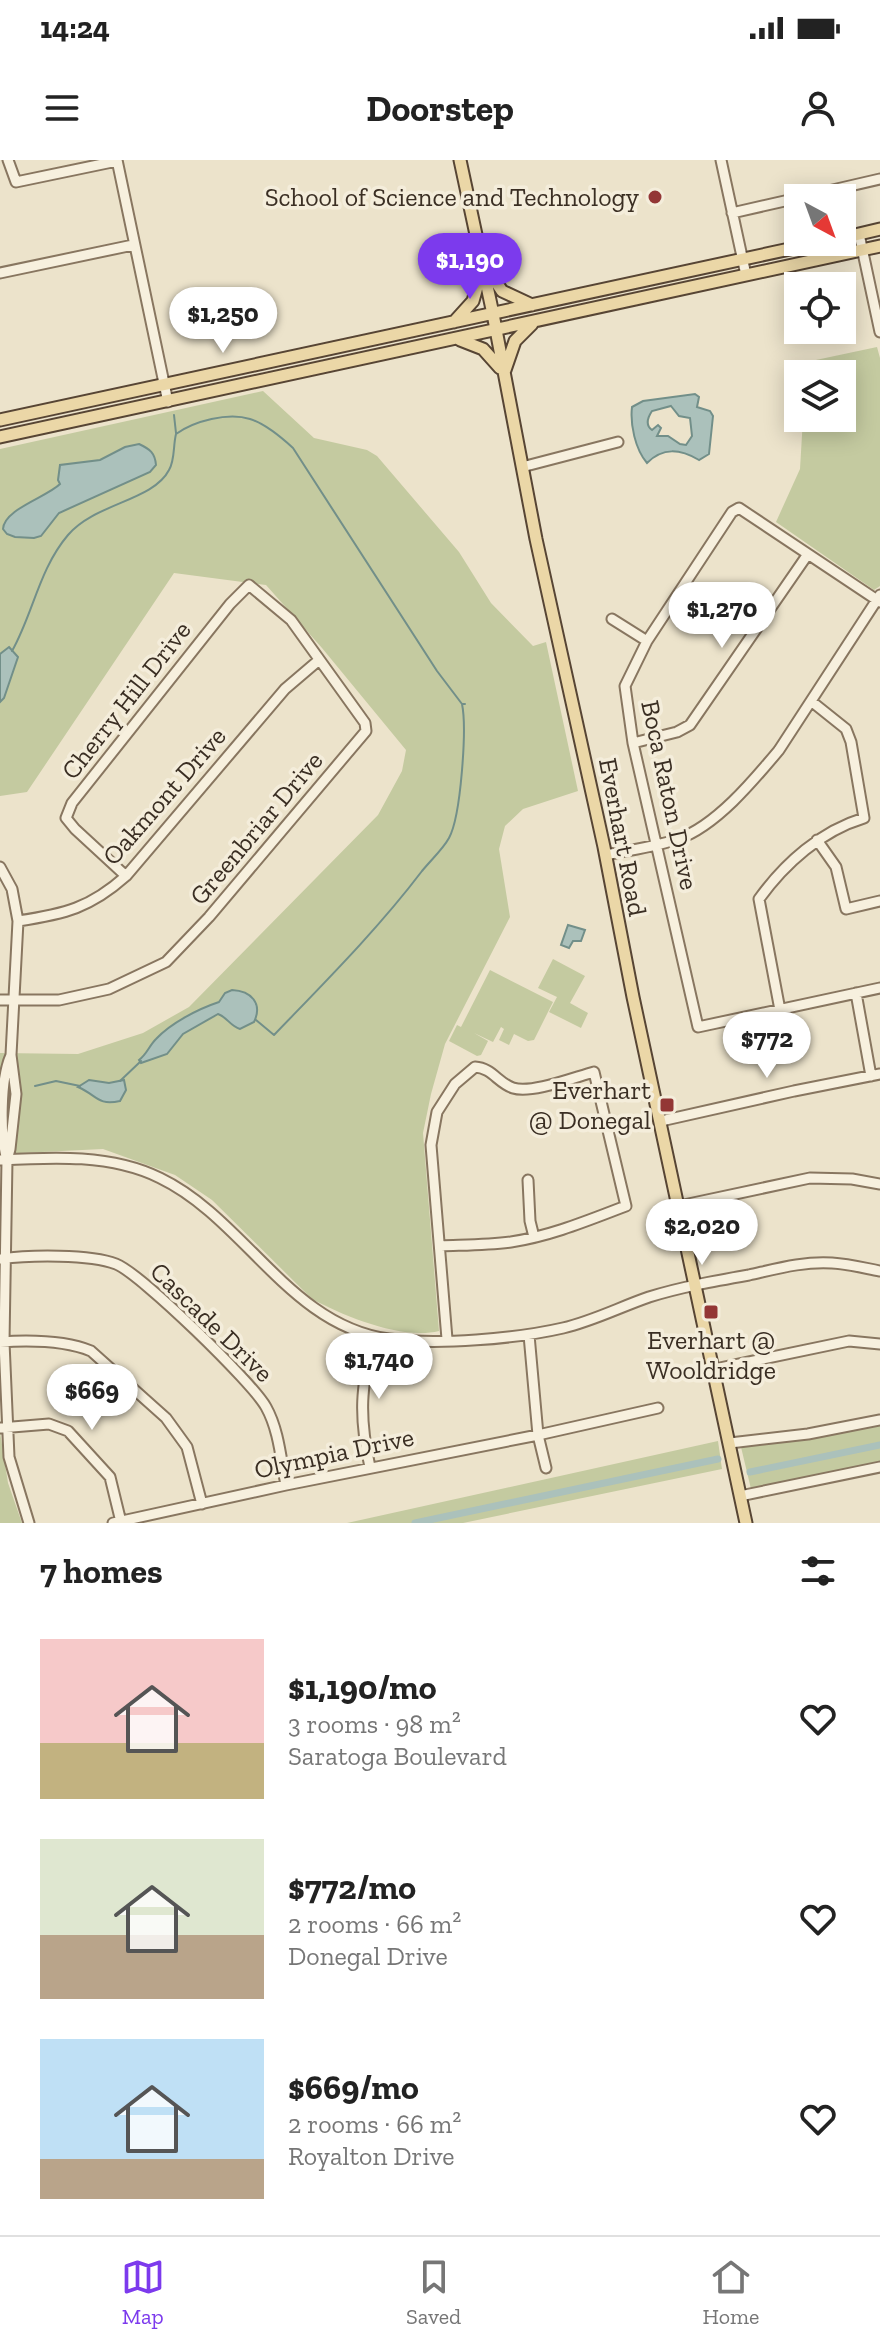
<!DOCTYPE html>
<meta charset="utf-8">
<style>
:root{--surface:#fff;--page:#f6f6f6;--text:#222;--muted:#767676;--line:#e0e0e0;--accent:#7c3aed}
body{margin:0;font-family:"Zilla Slab",serif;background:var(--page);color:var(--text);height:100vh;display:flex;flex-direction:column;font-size:30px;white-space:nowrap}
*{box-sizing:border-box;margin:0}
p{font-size:26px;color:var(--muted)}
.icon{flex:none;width:44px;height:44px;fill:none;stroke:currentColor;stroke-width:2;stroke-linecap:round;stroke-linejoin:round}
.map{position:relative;height:1363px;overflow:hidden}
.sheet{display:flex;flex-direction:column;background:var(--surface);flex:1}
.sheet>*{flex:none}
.needle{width:52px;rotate:139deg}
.controls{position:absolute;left:784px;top:24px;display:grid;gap:16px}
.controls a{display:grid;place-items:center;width:72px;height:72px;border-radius:0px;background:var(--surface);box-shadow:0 4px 20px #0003;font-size:40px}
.price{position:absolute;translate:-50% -68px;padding:0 18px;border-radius:28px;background:#fff;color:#222;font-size:26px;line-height:52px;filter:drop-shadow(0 2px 4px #0008)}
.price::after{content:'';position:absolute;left:50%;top:48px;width:24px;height:18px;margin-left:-12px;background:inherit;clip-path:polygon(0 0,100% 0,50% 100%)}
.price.selected{background:var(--accent);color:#fff}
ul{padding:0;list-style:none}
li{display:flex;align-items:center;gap:24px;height:200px;padding:0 40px}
li span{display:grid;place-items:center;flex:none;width:224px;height:160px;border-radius:0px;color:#555}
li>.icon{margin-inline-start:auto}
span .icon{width:96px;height:96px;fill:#fffc;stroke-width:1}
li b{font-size:34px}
h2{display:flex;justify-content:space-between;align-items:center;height:96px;padding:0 40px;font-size:34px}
.status{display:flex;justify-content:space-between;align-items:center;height:56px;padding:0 40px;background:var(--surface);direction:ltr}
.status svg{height:22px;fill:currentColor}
header{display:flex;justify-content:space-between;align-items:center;height:104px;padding:0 40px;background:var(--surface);font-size:36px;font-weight:700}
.tabs{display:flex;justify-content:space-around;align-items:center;height:112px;border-top:2px solid var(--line);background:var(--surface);font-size:22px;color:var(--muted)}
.tabs a{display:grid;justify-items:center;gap:4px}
.tabs .selected{color:var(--accent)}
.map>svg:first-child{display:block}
.green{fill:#c4caa0}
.water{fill:#abc1bb;stroke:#728f89;stroke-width:2;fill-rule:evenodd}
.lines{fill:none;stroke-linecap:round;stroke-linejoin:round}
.stream{stroke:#728f89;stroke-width:2}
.canal{stroke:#abc1bb;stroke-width:7}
.minor-casing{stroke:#887660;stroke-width:13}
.major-casing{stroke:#574534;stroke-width:15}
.minor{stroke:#f7f0de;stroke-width:9}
.major{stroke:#ebd7a7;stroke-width:11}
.poi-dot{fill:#933635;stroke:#f4eddb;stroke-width:3}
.labels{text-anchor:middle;stroke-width:7;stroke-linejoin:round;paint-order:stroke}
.poi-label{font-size:26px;fill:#3a2e23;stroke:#f4eddb;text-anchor:end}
.street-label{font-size:26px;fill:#3a2e23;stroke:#f4eddb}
</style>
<div class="status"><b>14:24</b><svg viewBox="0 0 49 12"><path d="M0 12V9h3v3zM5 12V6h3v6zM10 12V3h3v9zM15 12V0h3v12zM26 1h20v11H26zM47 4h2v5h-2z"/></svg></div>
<header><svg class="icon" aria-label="menu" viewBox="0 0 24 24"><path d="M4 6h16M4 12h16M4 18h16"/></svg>Doorstep<svg class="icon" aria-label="person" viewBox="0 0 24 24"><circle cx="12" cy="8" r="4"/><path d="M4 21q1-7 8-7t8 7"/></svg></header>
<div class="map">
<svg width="880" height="1363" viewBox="0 0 880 1363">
<rect width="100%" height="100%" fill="#ece3cb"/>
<path class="green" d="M877,187L880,198V426L874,430L776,362L800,309L803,258H842V214H798L797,204Z
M263,231L314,278L367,290L377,296L459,392L491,443L533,486L546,482L578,631L523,649L505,666L499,689L510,757L445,884L431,934L423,973L439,1171C402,1180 346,1157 312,1139L212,1040L175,1015L103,989L0,994V893L78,894L143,873L189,847L378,655L402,611L406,590L322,488L266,425L174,413L27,632L0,636V289Z
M553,799L585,816L570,843L588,853L581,868L549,852L557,837L538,828Z
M490,810L553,842L534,880L528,881L514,874L509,885L499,880L504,869L501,867L493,882L474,873L488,881L481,895L477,896L449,881L457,865L461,867Z
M880,1264V1301L751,1329L741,1287L813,1279Z
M0,1272L8,1323L22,1363H0Z
M718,1281L722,1309L463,1363H347Z"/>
<path class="water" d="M695,234L699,237L697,247L710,251L713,256L709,294L699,300C680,289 663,287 647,303C635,289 630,264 632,247L643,241ZM671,246L679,256L690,258L692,276L686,285L680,284L668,276H657L661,268L658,265L652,270C645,265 648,257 652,251Z
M139,284C150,289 155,293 156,305L150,312L59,353L41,376L34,378L15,377L7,374L3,369C4,349 47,337 60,324L58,320L60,305L100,300L125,287Z
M9,487L18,497L4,538L0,542V494Z
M568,765L585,770L581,781H573L569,788L561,785Z
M232,830C251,831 263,843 254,862L240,869C230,866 227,857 218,854L183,874L167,894L141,903L139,900C147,894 149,886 156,879C171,863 198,849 219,842L225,833Z
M89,920L109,923L124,920L126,930L120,941C97,946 97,935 78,927Z"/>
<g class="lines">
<path class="stream" d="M174,255L176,273
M12,491C33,454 39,409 68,375C95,343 153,341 169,310C175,300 173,286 176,274C194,261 228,252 250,259C266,264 281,277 293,288L437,511L462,544
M256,860L274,875C325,822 378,769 422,711C431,700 443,689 449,678C461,656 467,568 462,544H465
M120,921L141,901
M35,926L56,921L80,926"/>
<path class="canal" d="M750,1312L880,1285
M415,1363L718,1299"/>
<defs>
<path id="minor" d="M8,0L16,22L117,1
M117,0L168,242
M721,0L746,115
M798,38L880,19
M732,53L798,38
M859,74L880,172
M0,113L133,85
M522,307L618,282
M880,442L739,348L732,352L647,481L625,526L633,583L698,867L880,828
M612,459L647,481
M633,583L677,572L690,565L808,394
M817,680L836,707L846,749L880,741
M606,695C629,690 656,687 678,679C716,666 754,620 779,590L880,435
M0,707L12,729L18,761L11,895L16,934L10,989L7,1000L4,1182L9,1297L29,1363
M18,761C65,754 90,748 126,716L285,529L319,500
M856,833L871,916
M0,840H59L109,829L166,802L209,757L366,571L365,563L291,460L249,425L230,444L72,643L66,658L75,669L126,716
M780,850L759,739C785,703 821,671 864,658L851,582L846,569L811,541
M661,961L794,931L880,914
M0,1000C53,997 112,994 160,1018C245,1059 290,1166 389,1179C438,1185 515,1179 563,1168C593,1161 620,1147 649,1137C681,1127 715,1121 749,1115C776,1109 804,1101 832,1103C849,1104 864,1108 880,1111
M7,1000C0,976 0,919 11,895
M528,1020L530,1061L534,1077
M679,1046L810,1018L852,1019L880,1024
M441,1086C464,1085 488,1085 511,1082C551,1076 589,1060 626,1046L594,912C575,917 532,934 513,928C498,923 492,908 475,907L455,924L437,952L431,985L447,1179
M1,1099C29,1095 90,1094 116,1104C141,1114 253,1223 266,1247C279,1270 281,1300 286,1325
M529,1175L538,1275L546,1308
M0,1182C30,1180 64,1180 91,1191L166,1258L187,1287L202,1344
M715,1209L849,1181L880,1184
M0,1268L49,1264L68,1271L110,1317L121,1362
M730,1283L808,1274L880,1260
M370,1307C358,1254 362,1228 372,1176
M740,1336L880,1307
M113,1363L286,1325L538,1275L658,1248"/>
<path id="major" d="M460,0L493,154L536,379L604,687L633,837L746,1363
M842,78L880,69
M488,110L502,131L532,145
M454,162L473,141L481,113
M460,180L483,189L500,208
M505,210L515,181L532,164
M0,260L822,82
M0,277L880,86"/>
</defs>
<use href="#minor" class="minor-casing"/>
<use href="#major" class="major-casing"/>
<use href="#minor" class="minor"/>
<use href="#major" class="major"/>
</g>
<g class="poi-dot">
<circle cx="655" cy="37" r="8"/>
<rect x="659" y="937" width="16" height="16" rx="4"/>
<rect x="703" y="1144" width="16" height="16" rx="4"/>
</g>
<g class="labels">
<g class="poi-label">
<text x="639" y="46">School of Science and Technology</text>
<text x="651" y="939">Everhart<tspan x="651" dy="30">@ Donegal</tspan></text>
<text x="711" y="1189" text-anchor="middle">Everhart @<tspan x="711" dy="30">Wooldridge</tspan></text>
</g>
<g class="street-label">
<text transform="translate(126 540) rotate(-52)" y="9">Cherry Hill Drive</text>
<text transform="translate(670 635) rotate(78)" y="9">Boca Raton Drive</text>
<text transform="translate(164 636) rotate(-49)" y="9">Oakmont Drive</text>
<text transform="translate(256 668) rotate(-50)" y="9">Greenbriar Drive</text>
<text transform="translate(623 677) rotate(79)" y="9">Everhart Road</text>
<text transform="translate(212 1162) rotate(44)" y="9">Cascade Drive</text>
<text transform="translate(334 1293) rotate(-12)" y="9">Olympia Drive</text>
</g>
</g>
</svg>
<div class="controls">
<a><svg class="needle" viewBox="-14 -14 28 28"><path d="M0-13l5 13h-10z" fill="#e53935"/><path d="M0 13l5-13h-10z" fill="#767676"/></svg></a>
<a><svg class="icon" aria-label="locate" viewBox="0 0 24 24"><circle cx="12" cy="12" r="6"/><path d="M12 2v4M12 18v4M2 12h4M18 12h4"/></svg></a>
<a><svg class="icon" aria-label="layers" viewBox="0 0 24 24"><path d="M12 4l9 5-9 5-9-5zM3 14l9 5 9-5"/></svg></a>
</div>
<b class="price selected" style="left:470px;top:141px">$1,190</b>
<b class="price" style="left:223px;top:195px">$1,250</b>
<b class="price" style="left:722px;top:490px">$1,270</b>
<b class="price" style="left:767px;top:920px">$772</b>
<b class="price" style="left:702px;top:1107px">$2,020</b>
<b class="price" style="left:379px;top:1241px">$1,740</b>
<b class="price" style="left:92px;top:1272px">$669</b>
</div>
<section class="sheet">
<h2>7 homes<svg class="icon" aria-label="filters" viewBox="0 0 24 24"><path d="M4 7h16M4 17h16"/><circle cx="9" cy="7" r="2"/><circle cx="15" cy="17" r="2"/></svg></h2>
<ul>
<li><span style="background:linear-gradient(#f6c9c9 65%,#c2b280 0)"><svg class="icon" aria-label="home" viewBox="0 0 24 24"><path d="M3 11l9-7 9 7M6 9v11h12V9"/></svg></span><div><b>$1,190/mo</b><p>3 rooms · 98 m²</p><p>Saratoga Boulevard</p></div><svg class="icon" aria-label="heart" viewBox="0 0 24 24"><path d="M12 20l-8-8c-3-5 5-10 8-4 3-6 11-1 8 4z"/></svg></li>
<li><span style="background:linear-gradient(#dfe7d0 60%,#b9a48a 0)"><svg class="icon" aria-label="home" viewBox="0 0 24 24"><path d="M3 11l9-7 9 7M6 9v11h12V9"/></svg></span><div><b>$772/mo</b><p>2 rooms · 66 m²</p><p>Donegal Drive</p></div><svg class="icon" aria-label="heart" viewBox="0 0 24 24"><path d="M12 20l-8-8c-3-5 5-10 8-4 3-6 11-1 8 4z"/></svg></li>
<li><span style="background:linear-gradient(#bfe0f5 75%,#b9a48a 0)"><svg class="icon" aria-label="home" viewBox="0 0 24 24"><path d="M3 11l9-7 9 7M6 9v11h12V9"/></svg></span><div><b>$669/mo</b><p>2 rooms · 66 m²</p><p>Royalton Drive</p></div><svg class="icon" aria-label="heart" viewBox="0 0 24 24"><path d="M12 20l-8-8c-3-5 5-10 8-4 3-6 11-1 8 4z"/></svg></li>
</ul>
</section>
<nav class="tabs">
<a class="selected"><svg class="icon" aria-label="map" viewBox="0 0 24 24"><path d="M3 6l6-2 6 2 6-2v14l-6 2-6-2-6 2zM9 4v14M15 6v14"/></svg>Map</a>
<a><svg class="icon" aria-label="saved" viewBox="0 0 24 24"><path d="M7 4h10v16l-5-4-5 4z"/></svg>Saved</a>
<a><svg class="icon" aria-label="home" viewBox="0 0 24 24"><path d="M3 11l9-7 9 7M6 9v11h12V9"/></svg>Home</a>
</nav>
